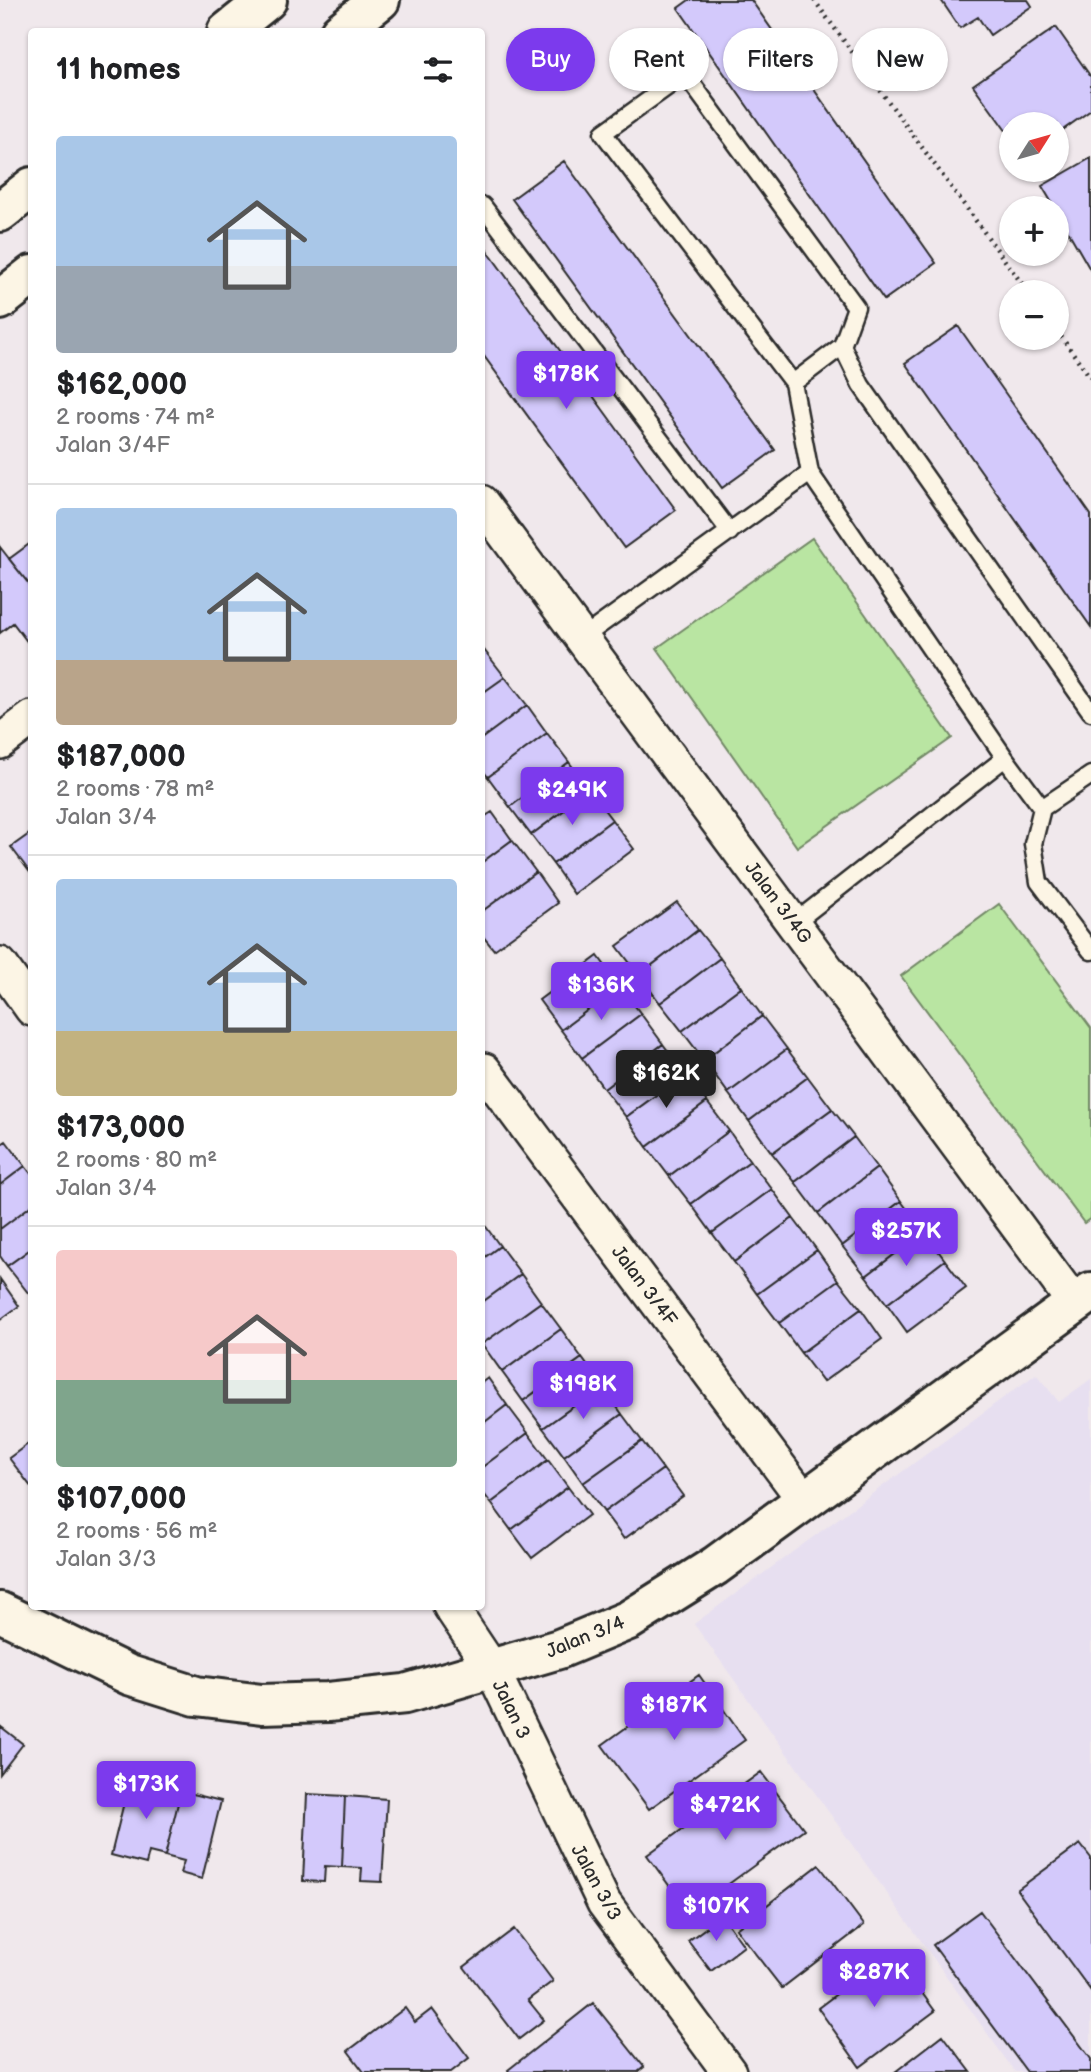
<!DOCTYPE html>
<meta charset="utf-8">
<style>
:root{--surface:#fff;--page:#f2f2f2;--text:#202124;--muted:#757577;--line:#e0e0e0;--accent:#7c3aed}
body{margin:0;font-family:"Balsamiq Sans",sans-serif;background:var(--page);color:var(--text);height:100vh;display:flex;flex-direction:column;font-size:26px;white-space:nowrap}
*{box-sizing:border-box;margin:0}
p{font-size:23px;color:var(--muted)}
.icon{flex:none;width:38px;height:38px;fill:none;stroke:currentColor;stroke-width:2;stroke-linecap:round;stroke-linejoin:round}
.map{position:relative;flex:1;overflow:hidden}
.drawer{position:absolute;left:28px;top:28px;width:457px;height:1582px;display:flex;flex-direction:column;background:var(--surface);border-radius:7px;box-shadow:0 2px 5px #0004}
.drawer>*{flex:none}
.guide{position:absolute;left:506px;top:28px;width:480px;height:63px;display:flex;gap:14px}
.needle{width:46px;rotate:53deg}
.controls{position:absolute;left:999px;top:112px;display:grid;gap:14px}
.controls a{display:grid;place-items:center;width:70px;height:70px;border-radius:50%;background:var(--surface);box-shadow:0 2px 5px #0004;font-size:35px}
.price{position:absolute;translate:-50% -60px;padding:0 16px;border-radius:7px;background:var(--accent);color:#fff;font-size:23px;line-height:46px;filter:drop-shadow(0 2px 4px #0008)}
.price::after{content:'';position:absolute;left:50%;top:42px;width:21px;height:16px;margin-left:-10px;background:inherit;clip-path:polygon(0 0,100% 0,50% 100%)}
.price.on{background:#222;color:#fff}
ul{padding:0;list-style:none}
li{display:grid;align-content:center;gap:14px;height:371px;padding:0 28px}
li+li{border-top:2px solid var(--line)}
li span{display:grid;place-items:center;height:217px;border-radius:7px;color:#555}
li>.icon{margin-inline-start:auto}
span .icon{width:126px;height:126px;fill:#fffc;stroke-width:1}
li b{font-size:30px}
h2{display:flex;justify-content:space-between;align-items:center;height:84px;padding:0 28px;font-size:30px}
.chip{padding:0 24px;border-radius:32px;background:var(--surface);box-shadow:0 2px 5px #0004;font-size:24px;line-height:63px}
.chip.on{background:var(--accent);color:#fff}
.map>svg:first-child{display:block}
.built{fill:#e7dff0}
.green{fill:#b9e5a2;stroke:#728866;stroke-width:2}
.building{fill:#d3c9fb;stroke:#2b2b2b;stroke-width:2}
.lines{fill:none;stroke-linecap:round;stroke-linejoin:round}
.service-casing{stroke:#2b2b2b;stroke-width:21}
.minor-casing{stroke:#2b2b2b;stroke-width:38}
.tertiary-casing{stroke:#2b2b2b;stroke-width:44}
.secondary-casing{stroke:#2b2b2b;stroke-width:44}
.path{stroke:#2b2b2b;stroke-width:4.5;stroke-dasharray:2 5;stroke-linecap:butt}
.service{stroke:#fcf5e5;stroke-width:16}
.minor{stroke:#fcf5e5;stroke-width:33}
.tertiary{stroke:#fcf5e5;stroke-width:38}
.secondary{stroke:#fcf5e5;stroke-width:38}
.labels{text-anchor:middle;stroke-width:7;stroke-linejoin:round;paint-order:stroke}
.street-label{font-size:19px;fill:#2b2b2b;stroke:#fcf5e5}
</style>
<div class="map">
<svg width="1091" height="2072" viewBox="0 0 1091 2072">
<rect width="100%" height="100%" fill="#f0e8ec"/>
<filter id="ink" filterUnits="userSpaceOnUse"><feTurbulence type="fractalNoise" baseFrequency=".0143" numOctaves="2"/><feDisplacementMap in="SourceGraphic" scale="14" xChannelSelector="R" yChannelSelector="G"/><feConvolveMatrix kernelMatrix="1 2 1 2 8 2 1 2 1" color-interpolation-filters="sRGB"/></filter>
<g filter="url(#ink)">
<path class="built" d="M1036,1374L1059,1402L1091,1379V2072H1015L694,1624Z"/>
<path class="green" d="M812,538L952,738L797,847L657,648Z
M999,904L1091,1028V1218L1084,1223L901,976Z"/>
<path class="building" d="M689,0H751L936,263L884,300L678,8Z
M941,0H1028L1032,6L990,35L978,17L960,28Z
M1056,27L1091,77V110L1057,134V124H1012V139L973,85Z
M1091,158V271L1057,212V208H1055L1042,186Z
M564,161L775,450L722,488L512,199Z
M481,242L676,510L624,548L481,352Z
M958,326L1091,515V627L905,363Z
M32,542V588L9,559Z
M0,547L32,588V648L13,623L0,633Z
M481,646L505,677L481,694Z
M505,677L527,705L481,739V694Z
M527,705L547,733L488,777L481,768V739Z
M547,733L569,762L510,807L488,777Z
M569,762L590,791L531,835L510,807Z
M590,791L612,820L553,864L531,835Z
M492,812L512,840L481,863V819Z
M612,820L634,849L574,894L553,864Z
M32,832V875L11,847Z
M512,840L536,872L481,912V863Z
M536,872L558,903L494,950L481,934V912Z
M677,902L698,930L639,975L617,946Z
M698,930L720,958L660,1003L639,975Z
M598,956L620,986L561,1030L539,1000Z
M720,958L741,987L682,1031L660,1003Z
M620,986L641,1014L582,1058L561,1030Z
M741,987L762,1016L704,1060L682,1031Z
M641,1014L663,1044L604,1089L582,1058Z
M762,1016L787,1049L728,1093L704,1060Z
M663,1044L685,1074L626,1117L604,1089Z
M787,1049L808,1077L749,1121L728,1093Z
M685,1074L707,1102L647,1147L626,1117Z
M808,1077L832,1109L772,1153L749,1121Z
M707,1102L729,1131L669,1176L647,1147Z
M832,1109L854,1137L795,1182L772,1153Z
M729,1131L750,1161L691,1204L669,1176Z
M854,1137L877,1168L818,1213L795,1182Z
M6,1141L25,1166L0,1185V1145Z
M750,1161L772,1189L712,1233L691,1204Z
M25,1166L32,1175V1205L0,1229V1185Z
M877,1168L901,1201L842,1246L818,1213Z
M772,1189L793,1218L734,1262L712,1233Z
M901,1201L924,1232L866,1276L842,1246Z
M32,1205V1248L7,1266L0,1256V1229Z
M793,1218L817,1250L757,1294L734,1262Z
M481,1220L500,1246L481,1260Z
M924,1232L945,1260L887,1304L866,1276Z
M500,1246L521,1274L481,1303V1260Z
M32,1248V1292L29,1294L7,1266Z
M817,1250L838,1280L779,1323L757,1294Z
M945,1260L966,1288L907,1332L887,1304Z
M521,1274L541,1302L482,1344L481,1303Z
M0,1279L19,1306L0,1320Z
M838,1280L861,1309L801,1353L779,1323Z
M541,1302L561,1329L502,1372L482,1344Z
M861,1309L882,1339L823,1382L801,1353Z
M561,1329L582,1358L523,1401L502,1372Z
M582,1358L602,1386L543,1428L523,1401Z
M488,1378L507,1405L481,1425V1383Z
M602,1386L622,1414L564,1456L543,1428Z
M507,1405L528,1433L481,1468V1425Z
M622,1414L642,1441L583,1483L564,1456Z
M528,1433L548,1460L491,1503L481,1490V1468Z
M32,1441V1488L9,1458Z
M642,1441L663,1469L604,1512L583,1483Z
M548,1460L568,1487L511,1530L491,1503Z
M663,1469L683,1496L624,1539L604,1512Z
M568,1487L589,1515L532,1558L511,1530Z
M699,1675L745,1740L649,1809L602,1745Z
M0,1726L23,1744L0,1774Z
M761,1772L804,1829L689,1913L647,1855Z
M130,1778L181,1791L165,1856L149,1852L146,1864L111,1855Z
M181,1791L221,1801L202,1879L180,1873L184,1861L165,1856Z
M307,1794L345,1796L342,1867L325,1866L324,1882L303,1881Z
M345,1796L387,1799L382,1882L361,1881L362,1868L342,1867Z
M1080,1844L1091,1858V1991L1017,1890Z
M819,1865L864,1925L782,1988L736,1929Z
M980,1911L1091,2059V2072H1027L933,1945Z
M722,1916L744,1946L711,1971L688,1941Z
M514,1929L553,1981L528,2000L544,2020L519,2039L464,1967Z
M870,1951L894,1985L909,1975L935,2011L860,2067L818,2008L847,1986L838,1974Z
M593,2003L644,2067L638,2072H509L508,2070Z
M405,2008L415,2022L432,2009L469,2058L451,2072H364L348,2051Z
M943,2035L971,2072H895Z"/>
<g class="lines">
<defs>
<path id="service" d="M483,206L730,532
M842,346L861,385L1091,712
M793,383L842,346L856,307L685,74L603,133L793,383L810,473L1005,758L1042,808L1033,844L1039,882L1091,951
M582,638L810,473
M1042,808L1091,775
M794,923L1005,758"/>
<path id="minor" d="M481,502L1075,1304
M0,742L32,718
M0,964L32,1009
M484,1070L805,1501
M450,1606L492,1669L604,1903L729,2072"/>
<path id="tertiary" d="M0,1612L129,1675L196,1696L262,1704L328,1702L405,1694L559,1649L629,1620L715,1566L1091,1292"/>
<path id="secondary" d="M227,32L267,0
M340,32L380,0
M0,212L32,187
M0,300L32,275"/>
</defs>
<use href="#service" class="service-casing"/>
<use href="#minor" class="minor-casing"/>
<use href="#tertiary" class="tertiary-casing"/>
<use href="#secondary" class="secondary-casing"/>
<path class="path" d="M814,0L1028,292
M1057,331L1091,378"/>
<use href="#service" class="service"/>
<use href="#minor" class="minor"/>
<use href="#tertiary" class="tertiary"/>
<use href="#secondary" class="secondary"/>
</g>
</g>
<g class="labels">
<g class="street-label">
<text transform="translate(779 902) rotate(53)" y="7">Jalan 3/4G</text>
<text transform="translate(645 1285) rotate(53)" y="7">Jalan 3/4F</text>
<text transform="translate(585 1636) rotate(-22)" y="7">Jalan 3/4</text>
<text transform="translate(512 1709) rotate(64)" y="7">Jalan 3</text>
<text transform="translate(597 1882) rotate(61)" y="7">Jalan 3/3</text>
</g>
</g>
</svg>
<div class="controls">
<a><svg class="needle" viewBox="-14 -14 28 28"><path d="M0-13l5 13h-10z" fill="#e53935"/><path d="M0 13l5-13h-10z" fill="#757577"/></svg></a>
<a>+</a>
<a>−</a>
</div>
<b class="price" style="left:566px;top:411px">$178K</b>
<b class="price" style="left:572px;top:827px">$249K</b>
<b class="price" style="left:601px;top:1022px">$136K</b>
<b class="price on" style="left:666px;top:1110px">$162K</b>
<b class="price" style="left:906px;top:1268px">$257K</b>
<b class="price" style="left:583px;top:1421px">$198K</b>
<b class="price" style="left:674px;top:1742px">$187K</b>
<b class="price" style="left:146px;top:1821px">$173K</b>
<b class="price" style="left:725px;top:1842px">$472K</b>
<b class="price" style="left:716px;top:1943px">$107K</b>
<b class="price" style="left:874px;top:2009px">$287K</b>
<div class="guide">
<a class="chip on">Buy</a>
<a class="chip">Rent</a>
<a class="chip">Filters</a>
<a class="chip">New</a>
</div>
<section class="drawer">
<h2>11 homes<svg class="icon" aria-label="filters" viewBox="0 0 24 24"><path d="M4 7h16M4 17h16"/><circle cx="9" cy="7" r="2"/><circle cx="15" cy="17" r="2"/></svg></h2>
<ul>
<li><span style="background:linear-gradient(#a9c7e8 60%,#9aa5b1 0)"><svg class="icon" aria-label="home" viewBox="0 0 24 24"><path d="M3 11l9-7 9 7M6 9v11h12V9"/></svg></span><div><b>$162,000</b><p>2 rooms · 74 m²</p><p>Jalan 3/4F</p></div></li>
<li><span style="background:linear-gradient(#a9c7e8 70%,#b9a48a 0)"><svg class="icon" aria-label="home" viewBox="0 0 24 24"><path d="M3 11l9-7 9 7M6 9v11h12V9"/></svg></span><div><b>$187,000</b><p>2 rooms · 78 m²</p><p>Jalan 3/4</p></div></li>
<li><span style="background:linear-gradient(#a9c7e8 70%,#c2b280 0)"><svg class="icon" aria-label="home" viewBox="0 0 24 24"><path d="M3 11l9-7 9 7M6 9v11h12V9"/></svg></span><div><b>$173,000</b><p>2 rooms · 80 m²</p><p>Jalan 3/4</p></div></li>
<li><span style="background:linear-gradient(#f6c9c9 60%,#7fa58c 0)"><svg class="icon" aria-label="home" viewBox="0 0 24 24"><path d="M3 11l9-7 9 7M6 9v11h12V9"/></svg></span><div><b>$107,000</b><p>2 rooms · 56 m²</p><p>Jalan 3/3</p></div></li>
</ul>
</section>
</div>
